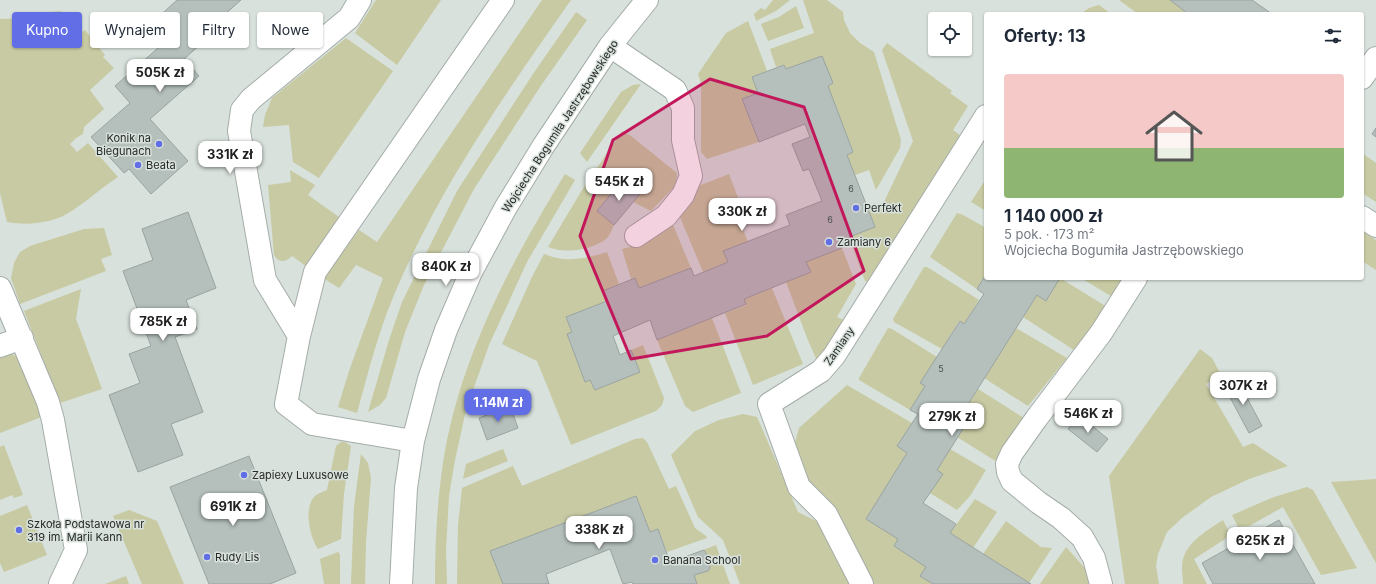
<!DOCTYPE html>
<html lang="pl">
<meta charset="utf-8">
<style>
:root{--surface:#fff;--page:#f6f6f7;--text:#1f2937;--muted:#747a83;--accent:#616ee6}
body{margin:0;font-family:Inter,sans-serif;background:var(--page);color:var(--text);height:100vh;display:flex;flex-direction:column;font-size:15px;white-space:nowrap}
*{box-sizing:border-box;margin:0}
p{font-size:13px;color:var(--muted)}
.icon{flex:none;width:22px;height:22px;fill:none;stroke:currentColor;stroke-width:2;stroke-linecap:round;stroke-linejoin:round}
.map{position:relative;flex:1;overflow:hidden}
.sheet{position:absolute;left:984px;top:12px;width:380px;height:268px;display:flex;flex-direction:column;background:var(--surface);border-radius:4px;box-shadow:0 1px 3px #0004}
.sheet>*{flex:none}
.guide{position:absolute;left:12px;top:12px;width:380px;height:36px;display:flex;gap:8px}
.buttons{position:absolute;left:928px;top:12px;display:grid;gap:8px}
.buttons a{display:grid;place-items:center;width:44px;height:44px;border-radius:4px;background:var(--surface);box-shadow:0 1px 3px #0004;font-size:20px}
.price{position:absolute;translate:-50% -34px;padding:0 9px;border-radius:8px;background:#fff;color:#222;font-size:13px;line-height:26px;filter:drop-shadow(0 1px 2px #0008)}
.price::after{content:'';position:absolute;left:50%;top:24px;width:12px;height:9px;margin-left:-6px;background:inherit;clip-path:polygon(0 0,100% 0,50% 100%)}
.price.current{background:var(--accent);color:#fff}
ul{padding:0;list-style:none}
li{display:grid;align-content:center;gap:8px;height:212px;padding:0 20px}
li span{display:grid;place-items:center;height:124px;border-radius:4px;color:#555}
li>.icon{margin-inline-start:auto}
span .icon{width:72px;height:72px;fill:#fffc;stroke-width:1}
li b{font-size:17px}
h2{display:flex;justify-content:space-between;align-items:center;height:48px;padding:0 20px;font-size:17px}
.pill{padding:0 14px;border-radius:4px;background:var(--surface);box-shadow:0 1px 3px #0004;font-size:14px;line-height:36px}
.pill.current{background:var(--accent);color:#fff}
.map>svg:first-child{display:block}
.green{fill:#c7caa2}
.building{fill:#b5c0bd;stroke:#99a3a1}
.lines{fill:none;stroke-linecap:round;stroke-linejoin:round}
.minor-casing{stroke:#a4ada8;stroke-width:24}
.minor{stroke:#fff;stroke-width:22}
.marked{fill:#c2185b;fill-opacity:0.2;stroke:#c2185b;stroke-width:3;stroke-linejoin:round}
.poi-dot{fill:#616ee6;stroke:#d8e1db;stroke-width:1.5}
.labels{text-anchor:middle;stroke-width:3;stroke-linejoin:round;paint-order:stroke}
.number-label{font-size:9px;fill:#4a504d}
.street-label{font-size:11px;fill:#272a28;stroke:#d8e1db}
.poi-label{font-size:11px;fill:#272a28;stroke:#d8e1db;text-anchor:start}
</style>
<div class="map">
<svg width="1376" height="584" viewBox="0 0 1376 584">
<rect width="100%" height="100%" fill="#d8e1db"/>
<path class="green" d="M376,0H441L397,65L355,33Z
M542,0H571C505,94 439,188 394,295C378,333 368,373 357,413L338,407L349,371L383,278L356,265L339,288L323,278L359,230L377,242Z
M773,0H790L776,11L756,21L754,14L761,8L765,10Z
M803,0H827L843,12L844,20L850,33L860,43L874,52L901,140L900,148L876,190L869,170L855,175L847,155L853,151L828,86L833,83L786,69L784,65L776,67L770,49L814,33Z
M1119,0H1170L1187,13L1186,14H1138Z
M1099,5L1111,14H1080L1089,8Z
M796,6L804,28L768,41L761,24L779,17Z
M61,11L79,34L85,30L105,55L103,57L114,68L90,90L104,109L84,127L83,134L76,138L70,144L77,152L88,143L118,177C102,187 89,200 73,210C55,223 29,226 7,222L0,193V19L37,18V13Z
M576,12L587,20L540,87L474,189L424,285L405,332L386,398L380,405L368,412L389,340L402,302L457,191L533,74Z
M748,21L767,71L752,77L758,93L742,99L759,142L707,159L701,152V83L698,74L726,33Z
M346,38L393,71L319,178L293,162L289,125L263,127L265,115L272,98Z
M887,43L952,91L950,93L968,106L953,130L960,135L868,282L865,281L849,237L875,227L868,208L884,202L913,141L882,50Z
M641,84L587,162L580,153L621,92L633,85Z
M622,131L631,136L677,173L676,185L651,211L633,202L623,180L597,211L614,225C612,229 610,236 606,239C592,250 565,254 548,247L582,190Z
M1362,153L1376,163V202L1362,193Z
M290,170L315,185L308,195L339,217L306,266L292,256C285,263 279,263 274,255L268,185L291,182Z
M565,174L575,180L527,262L489,345L466,410L455,460L449,496L446,550L447,584H435C435,543 437,503 443,463C459,359 511,262 565,174Z
M729,174L739,200L734,207L748,242L724,251L728,262L703,272L677,210L693,188Z
M986,179V211L971,202Z
M957,213L963,215L986,228V274L977,289L930,257Z
M671,220L691,268L639,288L635,278L631,279L622,249L638,245Z
M104,228L112,255L101,259L106,271L20,304L11,278L14,263L20,252L30,246L84,229Z
M1362,231L1376,240V270L1362,261Z
M842,248L856,284L837,317L846,321L818,363L807,338L786,282L810,272L806,262Z
M607,252L619,284L603,291L607,301L566,317L572,332L567,335L585,382L590,380L595,390L640,372L631,350L643,345L664,398L662,405L656,411L571,445L537,361L502,344L532,277L544,254C565,263 585,259 607,252Z
M924,267H927L979,300L964,324L959,321L942,349L894,322L893,319Z
M1060,278L1107,307L1077,352L1023,317L1037,295L1046,300Z
M1081,278H1128L1114,298Z
M772,288L803,364L753,385L725,313L746,305L744,299Z
M81,289L76,319L102,389L60,403L24,311Z
M712,318L741,393L693,412L685,406L657,340Z
M888,328L892,329L937,357L921,383L925,386L910,410L859,380V378Z
M1016,328L1067,358L1028,406L984,378Z
M1200,349L1212,358L1221,375L1206,384L1243,447L1253,443L1288,466L1249,479L1211,497L1182,518L1167,532L1158,554L1156,566L1159,584H1125L1109,476Z
M11,354L18,357L44,416L0,433V358Z
M847,385L912,423L897,446L907,453L866,519L898,539L894,546L926,567L933,584H872L835,507L809,482L794,455V446L799,428Z
M978,389L1024,418L997,462L957,437L972,413L965,409Z
M743,414L757,417L798,512L820,523L850,584H740L723,540L698,517L671,455L695,431L719,420Z
M643,438L647,442L669,489L676,486L695,528L706,536L707,538L667,552L658,529L650,532L636,496L491,551L503,584H457L458,525L462,488L513,466L522,486L635,439Z
M341,442H345L351,446L344,494L341,539L318,549C310,538 303,507 315,496C318,493 323,492 327,490L336,446Z
M4,445L23,495L14,498L12,495L0,500V447Z
M503,449L508,461L463,479L466,464Z
M950,449L986,470L970,496L957,510L930,493L942,474L937,470Z
M361,454L368,463L371,478L366,542L365,584H351L354,506Z
M1376,479V563L1331,482Z
M1307,487L1313,490L1357,568L1321,575L1283,507L1249,526L1238,527L1232,515L1274,497Z
M975,499L997,512L973,548L950,533Z
M27,505L47,555L4,572L0,563V516Z
M129,510L157,521L184,584H142L113,516Z
M1223,520L1229,532L1225,539L1194,559L1207,584H1183C1183,579 1182,573 1182,568C1182,544 1205,532 1223,520Z
M1006,521L1041,547L1052,548L1029,583L983,554Z
M716,545L730,584H697L694,575L707,571L710,568C710,562 708,555 704,550L701,551Z
M1066,547L1092,576L1094,584H1040Z
M338,552L340,555V584H324L320,559Z
M126,576L129,584H105Z"/>
<path class="building" d="M177,0H241L223,16L228,20L184,59L199,76L150,119L188,161L151,194L129,169L124,173L91,137L130,103L115,86L167,40L152,23Z
M1170,0H1252L1272,14H1186L1187,13Z
M822,56L833,83L828,86L853,152L847,155L875,227L839,241L842,248L806,262L811,272L744,299L746,304L657,340L650,320L613,336L620,355L631,350L640,372L595,390L590,380L585,382L567,334L572,332L566,317L607,301L603,291L635,278L639,288L691,268L694,276L728,262L723,251L790,225L786,215L822,201L809,169L803,171L792,144L810,137L805,124L759,142L742,99L758,93L752,77L784,65L786,69Z
M1376,128V137L1372,134Z
M623,179L640,194L614,225L597,211Z
M188,212L216,288L186,300L197,329L175,337L203,412L171,424L183,455L138,472L109,395L140,383L129,354L151,346L123,271L153,260L142,229Z
M986,274V278H1060L1046,301L1037,295L965,409L973,413L937,470L943,474L923,503L956,524L950,533L1031,584H933L920,576L926,567L894,546L898,539L866,519L907,453L897,446L918,414L910,410L925,386L920,383L960,321L964,324L984,294L977,289Z
M1237,379L1262,426L1249,433L1224,386Z
M510,406L518,428L487,440L479,418Z
M1079,415L1108,439L1097,452L1068,429Z
M249,456L296,573L270,584H209L170,487Z
M636,496L650,532L658,529L671,565L678,563L677,560L679,559L701,551L704,550L706,553L710,568L708,571L694,575L697,584H633L632,582L623,584L610,549L546,574L549,584H503L490,551Z
M1279,520L1315,584H1213L1202,563Z"/>
<g class="lines">
<defs>
<path id="minor" d="M360,0L349,18L251,99L242,110L239,131L265,280L299,336L286,404L312,424L413,441
M610,46L675,90L683,108V140L691,176L683,195L666,216L636,236
M1362,78L1376,58
M1362,217L1376,226
M0,288L48,402L53,420L76,550L60,584
M299,336L315,272L503,0
M0,346L22,338
M401,584L406,488L413,441L429,379L446,330L471,272L506,207L544,145L610,46L647,0
M862,584L826,514L799,487L769,404L821,371L834,356L986,116
M1101,584L1094,558L1082,537L1061,518L1039,503L1012,481L1008,472L1007,464L1012,453L1036,419L1101,333L1136,278"/>
</defs>
<use href="#minor" class="minor-casing"/>
<use href="#minor" class="minor"/>
</g>
<path class="marked" d="M710,79L804,107L864,271L767,336L631,359L580,236L613,140Z"/>
<g class="poi-dot">
<circle cx="159" cy="144" r="4"/>
<circle cx="138" cy="165" r="4"/>
<circle cx="856" cy="208" r="4"/>
<circle cx="829" cy="242" r="4"/>
<circle cx="244" cy="475" r="4"/>
<circle cx="19" cy="530" r="4"/>
<circle cx="207" cy="557" r="4"/>
<circle cx="655" cy="560" r="4"/>
</g>
<g class="labels">
<g class="number-label">
<text x="851" y="192">6</text>
<text x="830" y="223">6</text>
<text x="941" y="372">5</text>
</g>
<g class="street-label">
<text transform="translate(560 126) rotate(-57)" y="4">Wojciecha Bogumiła Jastrzębowskiego</text>
<text transform="translate(839 346) rotate(-55)" y="4">Zamiany</text>
</g>
<g class="poi-label">
<text x="151" y="142" text-anchor="end">Konik na<tspan x="151" dy="13">Biegunach</tspan></text>
<text x="146" y="169">Beata</text>
<text x="864" y="212">Perfekt</text>
<text x="837" y="246">Zamiany 6</text>
<text x="252" y="479">Zapiexy Luxusowe</text>
<text x="27" y="528">Szkoła Podstawowa nr<tspan x="27" dy="13">319 im. Marii Kann</tspan></text>
<text x="215" y="561">Rudy Lis</text>
<text x="663" y="564">Banana School</text>
</g>
</g>
</svg>
<div class="buttons">
<a><svg class="icon" aria-label="locate" viewBox="0 0 24 24"><circle cx="12" cy="12" r="6"/><path d="M12 2v4M12 18v4M2 12h4M18 12h4"/></svg></a>
</div>
<b class="price" style="left:160px;top:93px">505K zł</b>
<b class="price" style="left:230px;top:175px">331K zł</b>
<b class="price" style="left:619px;top:202px">545K zł</b>
<b class="price" style="left:742px;top:232px">330K zł</b>
<b class="price" style="left:446px;top:287px">840K zł</b>
<b class="price" style="left:163px;top:342px">785K zł</b>
<b class="price" style="left:1243px;top:406px">307K zł</b>
<b class="price current" style="left:498px;top:423px">1.14M zł</b>
<b class="price" style="left:1088px;top:434px">546K zł</b>
<b class="price" style="left:952px;top:437px">279K zł</b>
<b class="price" style="left:233px;top:527px">691K zł</b>
<b class="price" style="left:599px;top:550px">338K zł</b>
<b class="price" style="left:1260px;top:561px">625K zł</b>
<div class="guide">
<a class="pill current">Kupno</a>
<a class="pill">Wynajem</a>
<a class="pill">Filtry</a>
<a class="pill">Nowe</a>
</div>
<section class="sheet">
<h2>Oferty: 13<svg class="icon" aria-label="filters" viewBox="0 0 24 24"><path d="M4 7h16M4 17h16"/><circle cx="9" cy="7" r="2"/><circle cx="15" cy="17" r="2"/></svg></h2>
<ul>
<li><span style="background:linear-gradient(#f6c9c9 60%,#8fb573 0)"><svg class="icon" aria-label="home" viewBox="0 0 24 24"><path d="M3 11l9-7 9 7M6 9v11h12V9"/></svg></span><div><b>1 140 000 zł</b><p>5 pok. · 173 m²</p><p>Wojciecha Bogumiła Jastrzębowskiego</p></div></li>
</ul>
</section>
</div>
